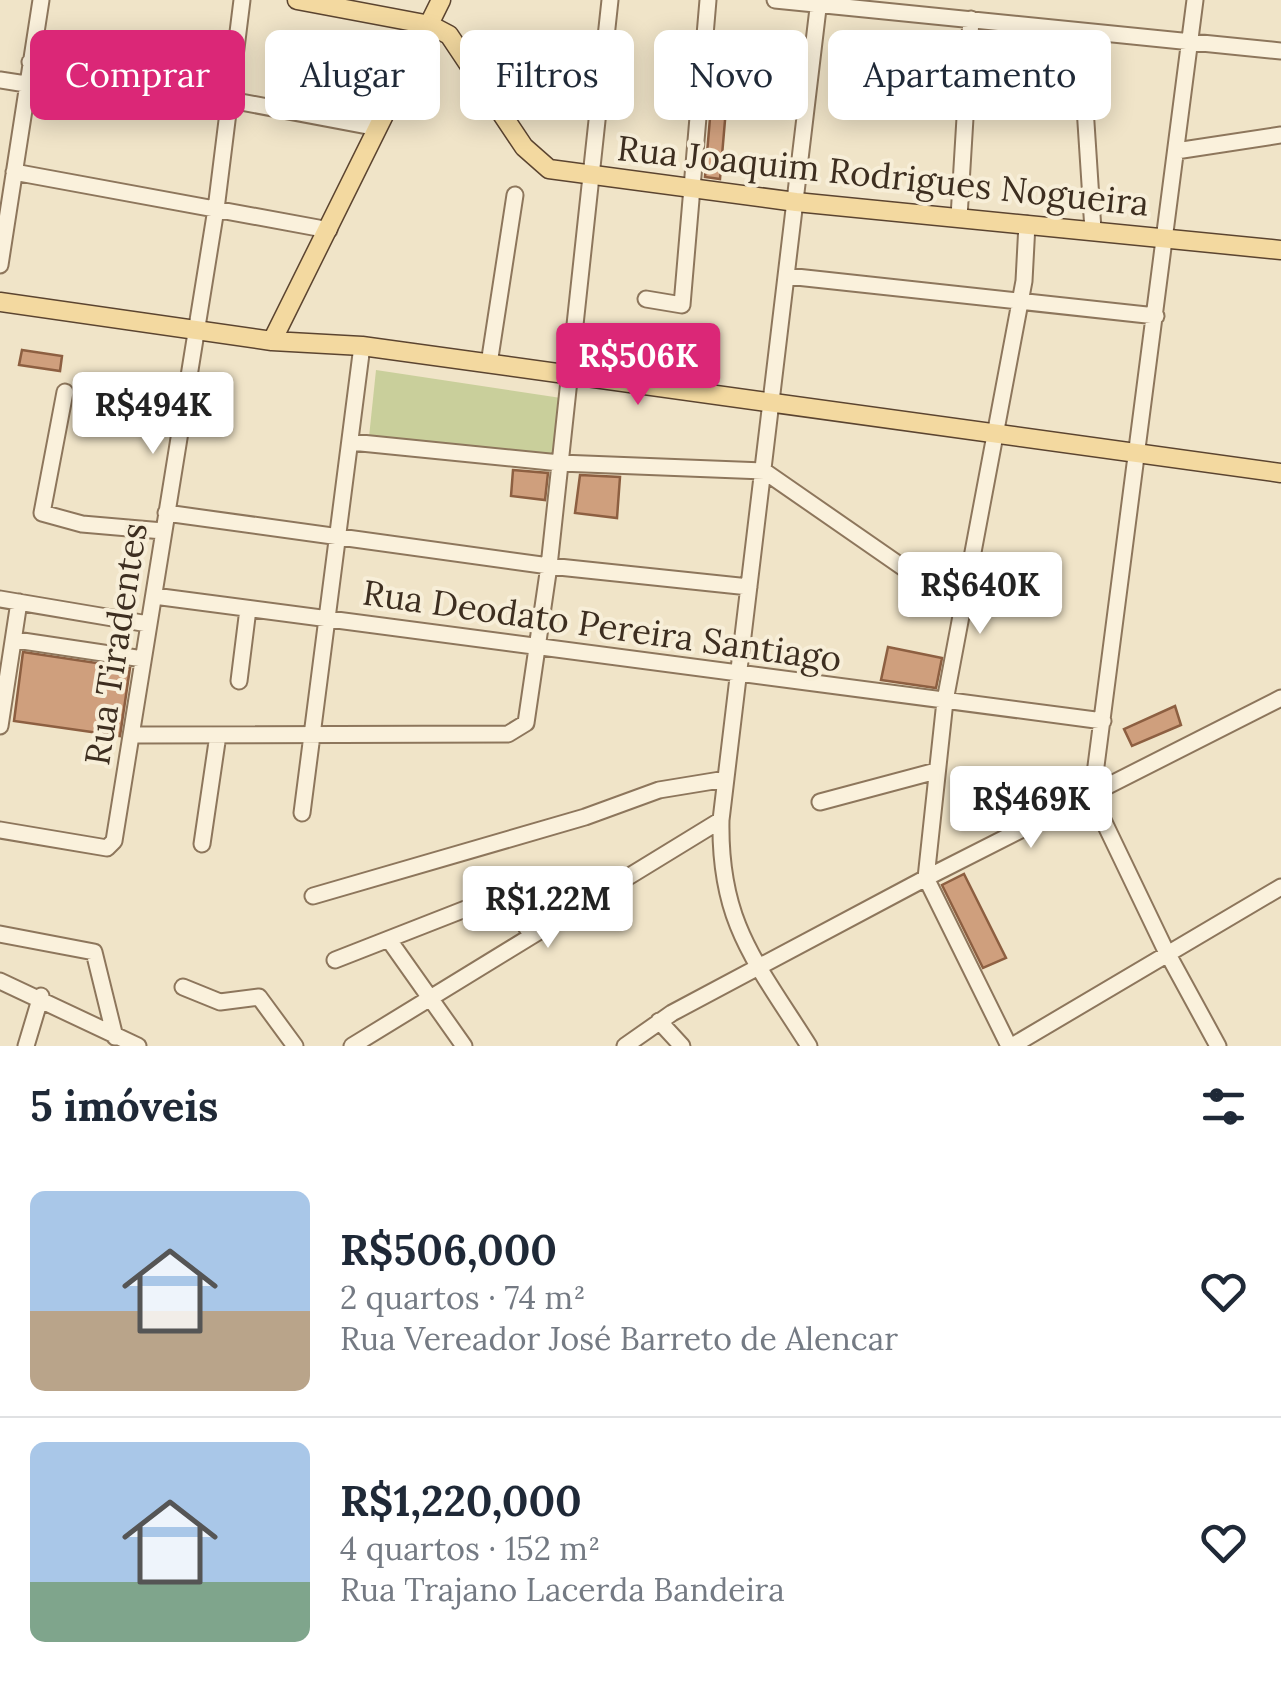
<!DOCTYPE html>
<html lang="pt">
<meta charset="utf-8">
<style>
:root{--surface:#fff;--page:#f6f6f7;--text:#1f2937;--muted:#747a83;--line:#e0e1e3;--accent:#db2777}
body{margin:0;font-family:Lora,serif;background:var(--page);color:var(--text);height:100vh;display:flex;flex-direction:column;font-size:38px;white-space:nowrap}
*{box-sizing:border-box;margin:0}
p{font-size:32px;color:var(--muted)}
.icon{flex:none;width:55px;height:55px;fill:none;stroke:currentColor;stroke-width:2;stroke-linecap:round;stroke-linejoin:round}
.map{position:relative;height:1046px;overflow:hidden}
.panel{display:flex;flex-direction:column;background:var(--surface);flex:1}
.panel>*{flex:none}
.hud{position:absolute;left:30px;top:30px;width:1222px;height:90px;display:flex;gap:20px}
.price{position:absolute;translate:-50% -85px;padding:0 22px;border-radius:10px;background:#fff;color:#222;font-size:32px;line-height:65px;filter:drop-shadow(0 2px 5px #0008)}
.price::after{content:'';position:absolute;left:50%;top:60px;width:30px;height:22px;margin-left:-15px;background:inherit;clip-path:polygon(0 0,100% 0,50% 100%)}
.price.current{background:var(--accent);color:#fff}
ul{padding:0;list-style:none}
li{display:flex;align-items:center;gap:30px;height:250px;padding:0 30px}
li+li{border-top:2px solid var(--line)}
li span{display:grid;place-items:center;flex:none;width:280px;height:200px;border-radius:15px;color:#555}
li>.icon{margin-inline-start:auto}
span .icon{width:120px;height:120px;fill:#fffc;stroke-width:1}
li b{font-size:42px}
h2{display:flex;justify-content:space-between;align-items:center;height:120px;padding:0 30px;font-size:42px}
.tag{padding:0 35px;border-radius:15px;background:var(--surface);box-shadow:0 5px 25px #0003;font-size:35px;line-height:90px}
.tag.current{background:var(--accent);color:#fff}
.map>svg:first-child{display:block}
.green{fill:#c9cf9b}
.building{fill:#cf9f7d;stroke:#8d5f41;stroke-width:2.5}
.lines{fill:none;stroke-linecap:round;stroke-linejoin:round}
.minor-casing{stroke:#8d765c;stroke-width:19}
.major-casing{stroke:#5b4430;stroke-width:21}
.minor{stroke:#faf1dc;stroke-width:15}
.major{stroke:#f3d9a0;stroke-width:18}
.labels{text-anchor:middle;stroke-width:8;stroke-linejoin:round;paint-order:stroke}
.street-label{font-size:35px;fill:#3d2e20;stroke:#f7eed8}
</style>
<div class="map">
<svg width="1281" height="1046" viewBox="0 0 1281 1046">
<rect width="100%" height="100%" fill="#f0e4c8"/>
<path class="green" d="M376,370L561,398L554,454L369,437Z"/>
<path class="building" d="M713,83L728,85L720,179L705,177Z
M22,350L62,356L60,371L19,365Z
M513,470L548,473L545,500L511,496Z
M580,475L620,477L617,518L575,513Z
M888,647L942,658L936,688L881,680Z
M23,652L130,668L120,736L14,721Z
M1175,706L1181,725L1132,746L1124,729Z
M964,874L1006,958L983,968L942,885Z"/>
<g class="lines">
<defs>
<path id="minor" d="M775,0L1281,51
M1195,0L1092,797L1164,947L1218,1046
M1080,31L1093,230
M30,62L378,128
M0,80L26,84
M1176,151L1281,135
M14,172L329,230
M959,217L971,19
M0,265L41,0
M787,276L1156,316
M646,299L682,305L708,0
M489,364L515,195
M65,392L42,513L82,524L163,531
M351,442L560,463L764,471L963,609
M166,513L549,566L749,587
M154,596L1103,721
M0,599L148,624
M16,640L143,659
M239,681L248,609
M0,726L19,602
M133,735L508,734L526,723L549,566L610,0
M820,802L936,771
M302,813L362,346
M0,830L107,848L114,841L216,209L242,0
M202,844L218,735
M313,896L585,817L659,790L726,779
M0,934L94,952L115,1037
M389,940L464,1046
M335,960L496,897L510,899L531,935
M0,981L138,1046
M183,987L220,1002L259,997L295,1046
M659,1021L682,1046
M26,1046L41,996
M352,1046L721,820
M625,1046L672,1013L926,878L1281,698
M809,1046C756,962 719,923 721,820L819,0
M1009,1046L926,878L945,701L1024,281L1027,224
M1012,1046L1281,887"/>
<path id="major" d="M297,0L430,25L449,35L524,147L549,169L796,202L1281,250
M0,302L272,341L362,346L1281,473
M272,341L441,0"/>
</defs>
<use href="#minor" class="minor-casing"/>
<use href="#major" class="major-casing"/>
<use href="#minor" class="minor"/>
<use href="#major" class="major"/>
</g>
<g class="labels">
<g class="street-label">
<text transform="translate(883 176) rotate(6)" y="12">Rua Joaquim Rodrigues Nogueira</text>
<text transform="translate(602 626) rotate(8)" y="12">Rua Deodato Pereira Santiago</text>
<text transform="translate(116 644) rotate(-81)" y="12">Rua Tiradentes</text>
</g>
</g>
</svg>
<b class="price current" style="left:638px;top:408px">R$506K</b>
<b class="price" style="left:153px;top:457px">R$494K</b>
<b class="price" style="left:980px;top:637px">R$640K</b>
<b class="price" style="left:1031px;top:851px">R$469K</b>
<b class="price" style="left:548px;top:951px">R$1.22M</b>
<div class="hud">
<a class="tag current">Comprar</a>
<a class="tag">Alugar</a>
<a class="tag">Filtros</a>
<a class="tag">Novo</a>
<a class="tag">Apartamento</a>
</div>
</div>
<section class="panel">
<h2>5 imóveis<svg class="icon" aria-label="filters" viewBox="0 0 24 24"><path d="M4 7h16M4 17h16"/><circle cx="9" cy="7" r="2"/><circle cx="15" cy="17" r="2"/></svg></h2>
<ul>
<li><span style="background:linear-gradient(#a9c7e8 60%,#b9a48a 0)"><svg class="icon" aria-label="home" viewBox="0 0 24 24"><path d="M3 11l9-7 9 7M6 9v11h12V9"/></svg></span><div><b>R$506,000</b><p>2 quartos · 74 m²</p><p>Rua Vereador José Barreto de Alencar</p></div><svg class="icon" aria-label="heart" viewBox="0 0 24 24"><path d="M12 20l-8-8c-3-5 5-10 8-4 3-6 11-1 8 4z"/></svg></li>
<li><span style="background:linear-gradient(#a9c7e8 70%,#7fa58c 0)"><svg class="icon" aria-label="home" viewBox="0 0 24 24"><path d="M3 11l9-7 9 7M6 9v11h12V9"/></svg></span><div><b>R$1,220,000</b><p>4 quartos · 152 m²</p><p>Rua Trajano Lacerda Bandeira</p></div><svg class="icon" aria-label="heart" viewBox="0 0 24 24"><path d="M12 20l-8-8c-3-5 5-10 8-4 3-6 11-1 8 4z"/></svg></li>
</ul>
</section>
